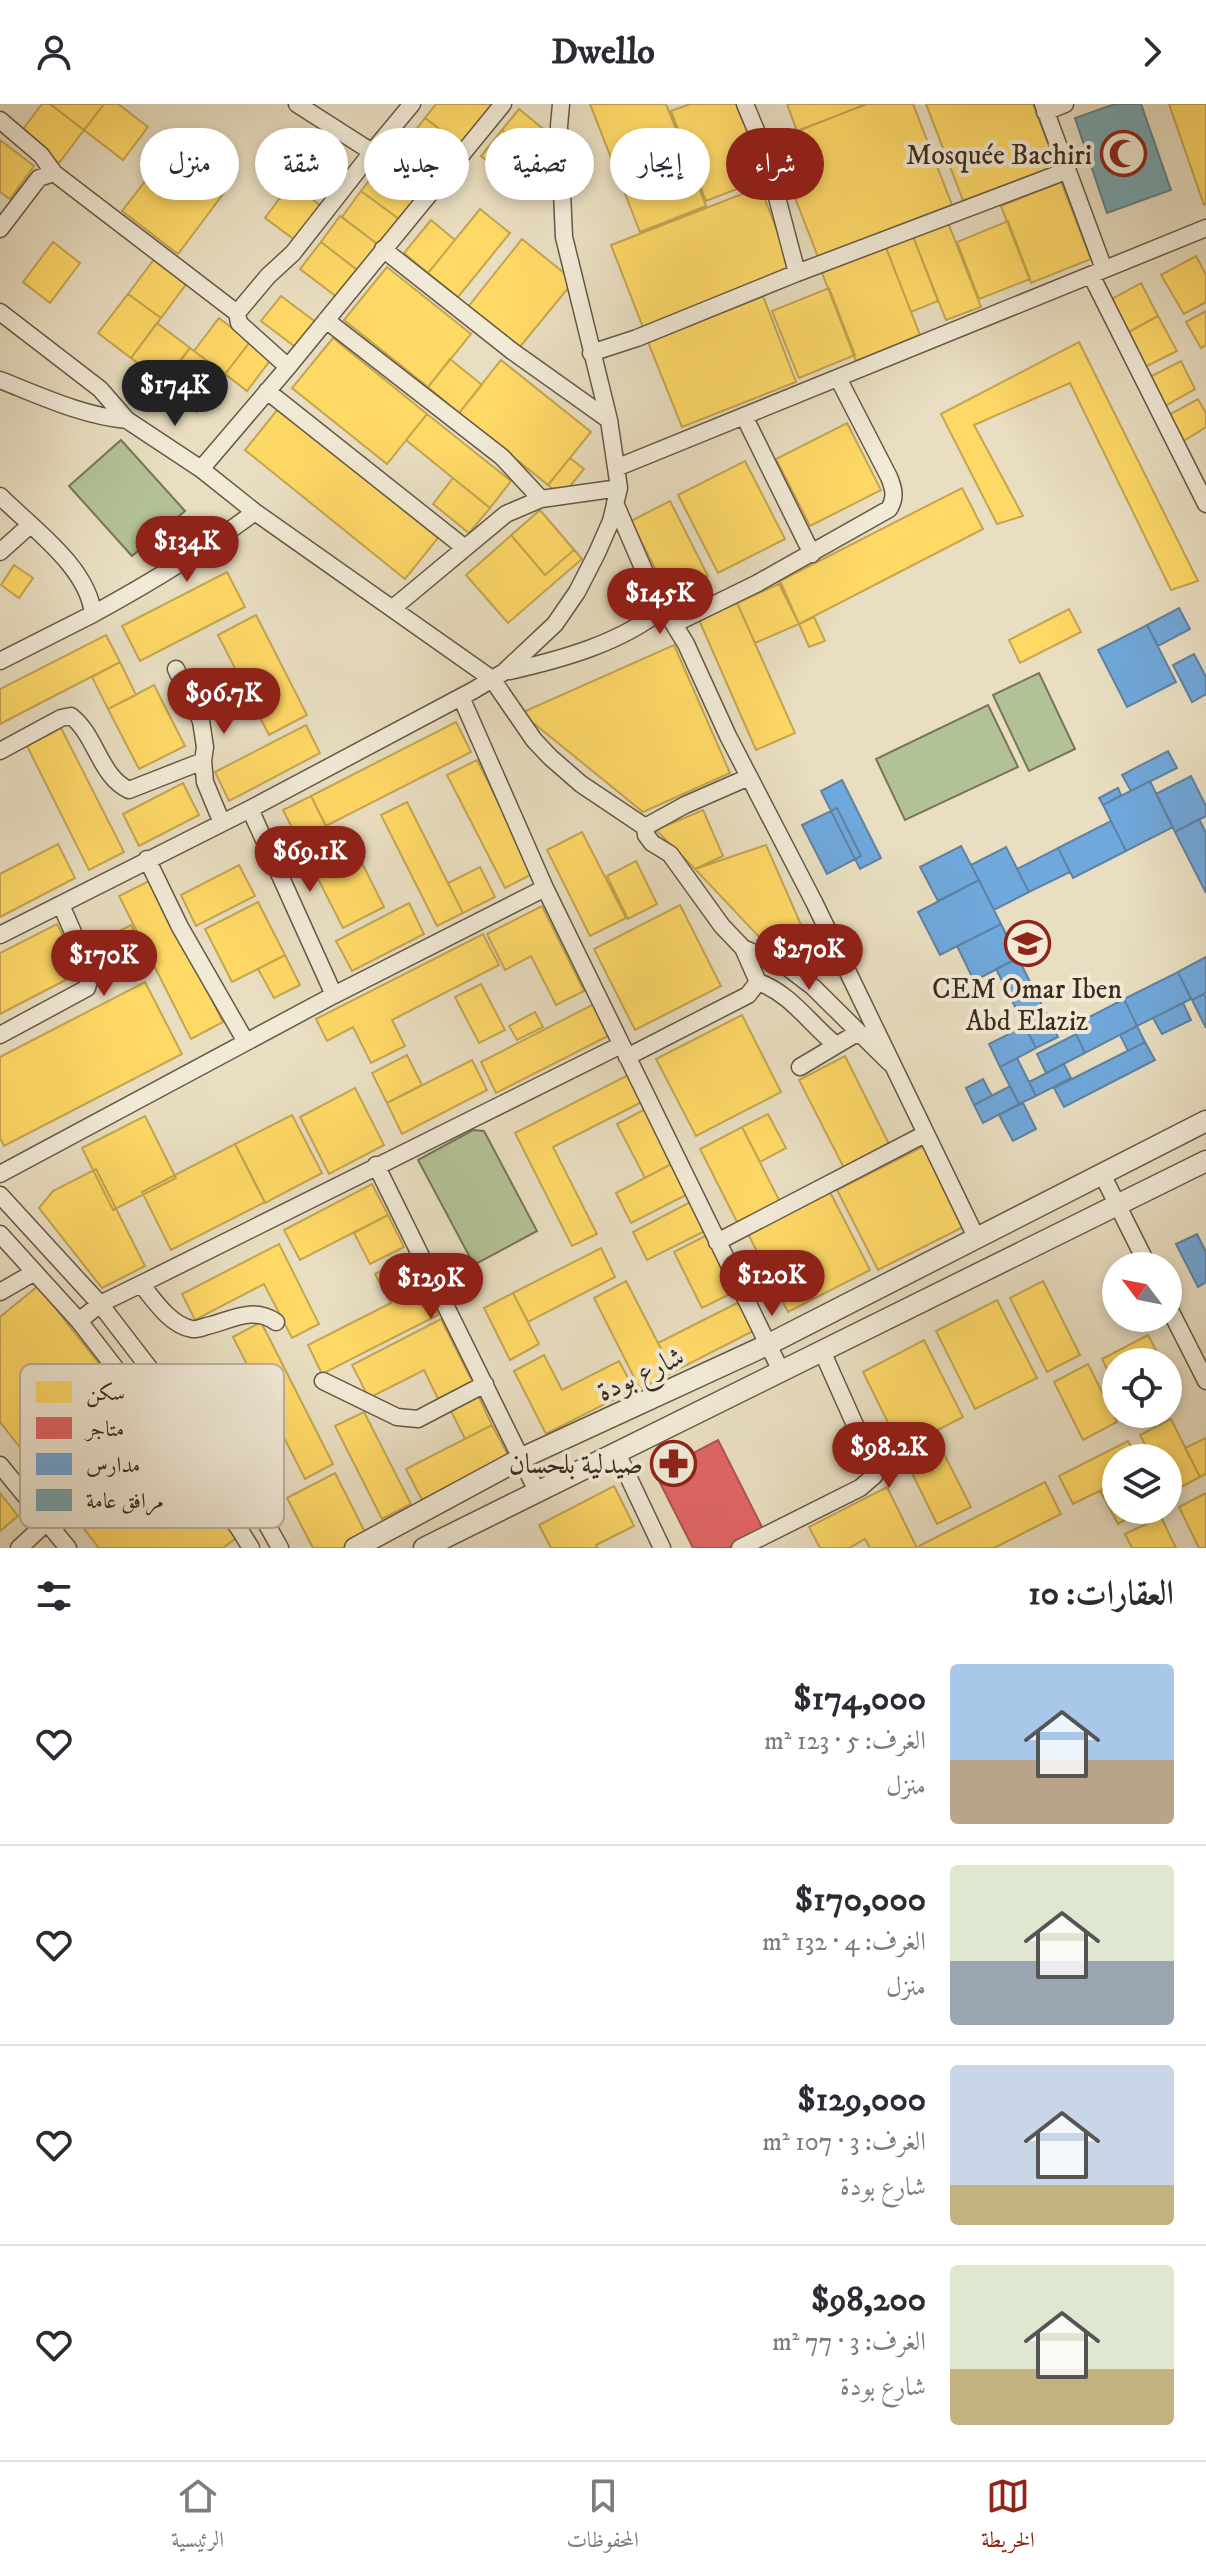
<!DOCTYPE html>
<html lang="ar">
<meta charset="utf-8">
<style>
:root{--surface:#fff;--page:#f7f7f7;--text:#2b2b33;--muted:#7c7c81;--line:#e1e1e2;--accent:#8f2418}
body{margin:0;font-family:"IM FELL DW Pica",Amiri,serif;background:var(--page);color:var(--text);direction:rtl;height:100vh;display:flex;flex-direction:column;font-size:30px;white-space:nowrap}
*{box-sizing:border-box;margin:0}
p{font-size:26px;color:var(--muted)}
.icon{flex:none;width:44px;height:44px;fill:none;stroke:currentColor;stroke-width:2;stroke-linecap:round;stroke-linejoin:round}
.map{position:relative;height:1444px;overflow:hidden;direction:ltr}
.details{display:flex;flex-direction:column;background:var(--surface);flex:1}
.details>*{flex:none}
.guide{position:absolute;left:24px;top:24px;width:800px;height:72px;direction:rtl;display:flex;gap:16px}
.needle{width:52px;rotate:302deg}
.buttons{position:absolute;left:1102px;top:1148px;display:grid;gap:16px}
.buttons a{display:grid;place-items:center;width:80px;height:80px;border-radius:50%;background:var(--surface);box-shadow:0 4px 12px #0003;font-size:40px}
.price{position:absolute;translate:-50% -68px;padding:0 18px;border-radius:28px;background:var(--accent);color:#fff;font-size:26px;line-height:52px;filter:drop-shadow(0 2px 4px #0008)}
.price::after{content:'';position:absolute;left:50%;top:48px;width:24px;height:18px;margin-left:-12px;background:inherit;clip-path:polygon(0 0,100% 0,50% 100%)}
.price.on{background:#222;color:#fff}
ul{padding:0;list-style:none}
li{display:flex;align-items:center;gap:24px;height:200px;padding:0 32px}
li+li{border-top:2px solid var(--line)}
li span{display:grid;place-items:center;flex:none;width:224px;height:160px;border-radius:8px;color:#555}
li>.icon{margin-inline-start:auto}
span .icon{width:96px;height:96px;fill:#fffc;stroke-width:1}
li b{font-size:34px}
h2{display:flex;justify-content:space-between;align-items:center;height:96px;padding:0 32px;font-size:34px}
.tag{padding:0 28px;border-radius:36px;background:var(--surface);box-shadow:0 4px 12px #0003;font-size:28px;line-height:72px}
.tag.on{background:var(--accent);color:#fff}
header{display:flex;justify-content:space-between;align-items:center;height:104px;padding:0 32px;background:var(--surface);font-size:36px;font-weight:700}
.menu{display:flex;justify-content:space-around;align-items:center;height:112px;border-top:2px solid var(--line);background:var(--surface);font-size:22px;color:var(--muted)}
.menu a{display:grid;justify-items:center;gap:4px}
.menu .on{color:var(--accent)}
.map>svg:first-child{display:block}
.green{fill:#b3c296;stroke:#777658;stroke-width:2}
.homes{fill:#ffd966;stroke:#c4a550;stroke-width:2}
.shops{fill:#e06666;stroke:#ae5450;stroke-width:2}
.schools{fill:#6fa8dc;stroke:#5f82a2;stroke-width:2}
.public{fill:#76a5af;stroke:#648083;stroke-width:2}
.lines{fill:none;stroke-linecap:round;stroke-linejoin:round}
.minor-casing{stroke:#665844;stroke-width:19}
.tertiary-casing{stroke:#665844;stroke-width:23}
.minor{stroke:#f1ead7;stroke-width:16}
.tertiary{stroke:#f1ead7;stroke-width:20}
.labels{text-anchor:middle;stroke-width:8;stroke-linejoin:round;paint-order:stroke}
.poi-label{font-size:28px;fill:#3b2b1b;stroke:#f1ead7;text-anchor:end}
.street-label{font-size:28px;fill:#3b2b1b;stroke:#f1ead7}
.key{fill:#f1ead7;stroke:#bab19f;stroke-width:2}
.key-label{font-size:22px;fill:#3b2b1b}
</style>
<header><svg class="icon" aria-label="forward" viewBox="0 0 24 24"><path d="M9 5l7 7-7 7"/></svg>Dwello<svg class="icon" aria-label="person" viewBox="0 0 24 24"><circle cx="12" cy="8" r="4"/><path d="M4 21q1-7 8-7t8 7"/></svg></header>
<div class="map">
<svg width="1206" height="1444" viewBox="0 0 1206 1444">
<rect width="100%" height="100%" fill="#e9dec1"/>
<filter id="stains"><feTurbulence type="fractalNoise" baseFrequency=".0025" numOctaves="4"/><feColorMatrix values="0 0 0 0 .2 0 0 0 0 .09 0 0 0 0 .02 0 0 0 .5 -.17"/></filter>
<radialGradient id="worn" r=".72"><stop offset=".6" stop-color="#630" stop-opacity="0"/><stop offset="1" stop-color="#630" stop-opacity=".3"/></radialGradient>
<path class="green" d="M121,336L185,407L132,452L69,382Z
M1039,569L1075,645L1029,667L993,591Z
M988,601L1018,663L905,716L876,655Z
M473,1026L484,1027L537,1127L474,1161L418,1056Z"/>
<path class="homes" d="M42,0H50L84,26L59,59L20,29Z
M50,0H104L84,26Z
M104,0H118L148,23L123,56L84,26Z
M436,0H492L461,41L425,14Z
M590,0H666L706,102L640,128Z
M690,0H740L768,73L706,97L671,7Z
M787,0H867L797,27Z
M866,0H913L952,101L818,153L773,37Z
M926,0H1033L1057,63L964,99Z
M1169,0H1206V100L1204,101Z
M519,5L547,28L530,49L502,26Z
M425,14L458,39L431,74L398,49Z
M502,26L554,69L533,94L481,52Z
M0,36L34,62L10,95L0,88Z
M174,40L229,82L178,150L122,107Z
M381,61L421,92L402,117L361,87Z
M1061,78L1091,155L1031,179L1001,102Z
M291,79L321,102L295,136L265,114Z
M760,83L793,167L644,226L611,141Z
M361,87L400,116L380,142L342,113Z
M480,105L510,129L458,193L428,169Z
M340,112L380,142L360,168L321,138Z
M431,116L455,136L428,169L404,149Z
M947,116L981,203L946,216L912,130Z
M1008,117L1030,175L979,195L957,138Z
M912,130L938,197L911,208L885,141Z
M522,135L574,177L519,244L468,203Z
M53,138L80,159L50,199L23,178Z
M321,138L357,166L337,193L300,165Z
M885,141L920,231L856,257L821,166Z
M158,150L190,175L161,214L128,190Z
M1196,152L1206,171V198L1184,210L1161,171Z
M387,163L471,230L428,283L344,216Z
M1141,179L1158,212L1125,230L1108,197Z
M829,184L855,251L799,274L772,207Z
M128,190L161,214L131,254L98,229Z
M281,192L317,219L298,245L261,217Z
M763,192L796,278L682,323L648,238Z
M1206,207V241L1201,244L1186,218Z
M1158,212L1177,247L1143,264L1125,230Z
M219,214L250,238L225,270L194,247Z
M157,219L190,244L164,279L131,254Z
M333,234L427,310L387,360L292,284Z
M250,238L272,254L247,287L225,270Z
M1079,238L1198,477L1171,486L1070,279L974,321L1023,412L997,420L941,310Z
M190,244L225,270L197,308L161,281Z
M450,255L482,281L459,309L428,283Z
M501,256L591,328L548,381L459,309Z
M1181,257L1195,285L1163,303L1148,274Z
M1198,295L1206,309V323L1182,338L1167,312Z
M278,305L438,434L405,475L245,346Z
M427,310L511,377L490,404L406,336Z
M847,319L881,386L810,422L776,355Z
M570,354L584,365L562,392L548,381Z
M745,357L785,435L718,469L678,391Z
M453,374L490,404L469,429L433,400Z
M962,384L983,425L799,520L778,478Z
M670,397L708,472L669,492L631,417Z
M540,406L582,455L508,519L466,471Z
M540,406L574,446L545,471L511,431Z
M14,461L33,474L19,494L1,481Z
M227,468L245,503L140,557L122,522Z
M781,479L799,520L755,539L737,499Z
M737,499L795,629L756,646L699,516Z
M1069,505L1081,528L1020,559L1009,536Z
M256,511L307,611L269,631L218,531Z
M814,513L825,537L809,543L799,520Z
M106,531L120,558L0,620V585Z
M674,541L730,669L643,708L521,609Z
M120,558L136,591L108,605L92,573Z
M154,581L185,642L139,665L108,605Z
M456,618L471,648L326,722L311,692Z
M306,621L320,649L229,697L215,668Z
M61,624L124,748L89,766L27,642Z
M477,656L534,769L505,784L447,671Z
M183,679L199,711L139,742L123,710Z
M311,692L341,753L314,767L283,706Z
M407,698L463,809L437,822L381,711Z
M703,706L723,752L695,765L656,726Z
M582,728L626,814L590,832L547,746Z
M58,740L75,774L0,813V770Z
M766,741L809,839L778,853L695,765Z
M355,745L384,803L343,824L314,767Z
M636,757L657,800L628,815L607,772Z
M239,761L255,792L196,822L181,791Z
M480,763L495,793L463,809L448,779Z
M151,776L223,918L191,935L119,792Z
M258,798L285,851L232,878L205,825Z
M409,799L424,830L352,867L336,837Z
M680,801L721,882L635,926L594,845Z
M542,802L584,887L556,901L531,852L505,866L487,830Z
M57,820L81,868L0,910V849Z
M131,821L146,852L119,866L104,835Z
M483,830L499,861L392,916L405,942L371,959L353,923L327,937L316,915Z
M285,851L300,881L274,894L258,865Z
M145,878L182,950L4,1042L0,1034V953Z
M481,880L505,926L479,939L455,893Z
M594,900L610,931L496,989L481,958Z
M535,908L543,923L517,936L509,922Z
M742,911L781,988L696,1032L656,955Z
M407,951L422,981L387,999L372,969Z
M845,952L889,1040L844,1064L799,976Z
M472,956L487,986L402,1030L387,999Z
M628,971L642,998L553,1043L597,1130L572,1142L515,1029Z
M355,984L384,1041L329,1070L300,1013Z
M647,1004L675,1058L645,1074L617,1020Z
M768,1010L786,1044L760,1058L742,1023Z
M292,1011L322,1069L265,1099L235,1040Z
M145,1012L176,1074L113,1106L82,1044Z
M742,1023L780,1098L738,1120L700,1045Z
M235,1040L265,1098L171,1146L142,1088Z
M924,1042L965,1122L878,1166L837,1086Z
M675,1058L690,1089L631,1119L616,1089Z
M96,1065L145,1162L102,1184L39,1104L53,1087Z
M372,1080L388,1111L300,1156L284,1126Z
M830,1088L870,1166L788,1208L748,1130Z
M692,1097L707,1126L647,1156L633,1128Z
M388,1111L404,1143L370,1160L354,1129Z
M709,1130L738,1186L702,1204L674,1148Z
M279,1140L319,1220L292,1234L264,1180L195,1216L182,1190Z
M601,1144L615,1173L528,1218L513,1189Z
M408,1153L438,1211L322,1270L308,1241L391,1199L375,1170Z
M626,1177L673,1268L640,1285L594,1194Z
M1043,1177L1080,1251L1047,1268L1010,1194Z
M38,1182L236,1434L223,1444H99L0,1318V1213Z
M513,1189L539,1240L510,1256L484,1204Z
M743,1196L757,1225L673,1268L658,1239Z
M997,1196L1037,1274L975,1305L936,1227Z
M441,1215L474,1281L440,1299L424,1266L369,1294L352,1261Z
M261,1218L333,1360L305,1375L233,1233Z
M1148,1231L1162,1258H1116V1283L1102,1255Z
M924,1236L963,1313L901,1345L863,1268Z
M544,1251L562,1286L619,1257L634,1285L546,1330L514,1267Z
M1088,1260L1117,1318L1083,1336L1054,1278Z
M1168,1271L1179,1293L1168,1299Z
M477,1289L492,1321L465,1335L449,1303Z
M364,1308L411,1400L382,1415L335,1322Z
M1171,1315L1200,1373L1170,1389L1168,1354H1152L1140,1331Z
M492,1321L508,1351L422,1396L406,1365Z
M1206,1334V1370L1200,1373L1185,1344Z
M1128,1337L1137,1354H1116V1379L1073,1400L1059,1372Z
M938,1338L971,1403L937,1420L905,1355Z
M335,1369L367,1432L344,1444H313L287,1394Z
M1045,1378L1061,1410L994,1444H920L919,1442Z
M1116,1379V1406H1145L1118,1420L1100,1387Z
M614,1382L634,1422L596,1441L598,1444H551L539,1421Z
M887,1383L917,1444H870L865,1435L849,1444H820L809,1423Z
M0,1389L18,1412L0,1427Z
M1206,1389V1444H1199L1179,1403Z
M1161,1413L1176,1444H1132L1125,1430Z"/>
<path class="shops" d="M718,1336L764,1427L729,1444H693L655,1369Z"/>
<path class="schools" d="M1179,504L1190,525L1158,542L1147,521Z
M1147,521L1176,578L1127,603L1098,546Z
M1194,550L1206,573V590L1192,598L1173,561Z
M1168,647L1177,664L1131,687L1122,671Z
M1191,672L1206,702V712L1175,728L1156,690Z
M842,676L881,754L860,765L821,687Z
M1150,677L1173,723L1126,747L1103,701Z
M1118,684L1121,691L1103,701L1099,694Z
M837,704L861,752L827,770L802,721Z
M1199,715L1206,729V789L1175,728Z
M1111,717L1126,747L1073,774L1058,744Z
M961,742L979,776L938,797L920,763Z
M1006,743L1029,788L994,806L971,761Z
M1058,744L1070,768L1029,788L1017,765Z
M979,776L1001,820L940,851L918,808Z
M1001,820L1018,854L974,877L957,842Z
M1206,853V889L1192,896L1178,868Z
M1018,854L1058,933L1036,944L996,865Z
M1178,868L1191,895L1137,922L1124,895Z
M1204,890L1206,894V924L1192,896Z
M1124,895L1137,922L1085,949L1072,922Z
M1183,899L1191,916L1162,930L1153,914Z
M1025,922L1036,944L1000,963L989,940Z
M1137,922L1145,938L1128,947L1120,931Z
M1076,930L1085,949L1046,969L1037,950Z
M1145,938L1155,956L1064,1003L1054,984Z
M1017,954L1036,992L1019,1000L1000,963Z
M1064,960L1071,974L1036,992L1029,978Z
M983,975L992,992L974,1001L966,984Z
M1010,982L1019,1000L983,1019L974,1001Z
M1023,999L1036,1025L1013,1037L999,1011Z
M1197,1130L1206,1148V1178L1198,1183L1176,1140Z"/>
<path class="public" d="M1115,0H1141L1171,86L1107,109L1075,14Z"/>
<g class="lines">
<defs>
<path id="minor" d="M412,0L372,48L427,91
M503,0L288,263L201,365L255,408L492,575L534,636L550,653L581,680L645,723
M745,0L765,48L797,169
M1043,0L1104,165
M1045,8L1065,0
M0,16L41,51L54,69
M0,125L39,74L54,69L237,209
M383,145L512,247L609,316
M1091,171L1206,400
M0,208L100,285L127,316L201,365
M326,216L502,353L541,395
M591,249L637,234L797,169L1066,67
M288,263L239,219L237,209L268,172L293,149L372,48L297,0
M0,276C41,292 83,312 127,316
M267,287L465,444
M744,312L812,450
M616,364L1206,124
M0,392C32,424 88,463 93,510L0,557
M0,448L29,422
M393,504L506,410L541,395L619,384
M664,504L686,540L728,632L814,798L977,1135
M93,510C150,479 203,447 255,408
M674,520L756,480L889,405C896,394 894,385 889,373L838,274
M176,565L201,617L205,643L203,657L205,678L222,719
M510,567C563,555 621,539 664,504L646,471L615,399
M461,593L545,784L781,1267
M0,647L61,614L71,612C96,631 100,673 129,686L203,657
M250,705L334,891
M147,755L180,823L246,938
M0,831L250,705L474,586L504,568L555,520L577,488L597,449L611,417L619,384L609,316L564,133L559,22L561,0
M743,844L788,864L813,883L890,959
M758,878C790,889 810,920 836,941
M0,931L87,884L91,869L61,801
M627,953L748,891L758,878L743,844L722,822L670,750L652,739L646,731L645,723L685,701L749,673
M800,963L857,929
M376,1061L538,1389
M0,1070L334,891L545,784
M1103,1072L1148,1162
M0,1091L100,1200L260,1408L280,1444
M0,1130L79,1217L238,1423L251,1444
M717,1138L925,1030
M141,1180C154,1196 170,1221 192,1225C198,1226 205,1222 211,1221C235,1214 255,1203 276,1218
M0,1188L33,1169
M1168,1202L1206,1277
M79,1217L100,1200L141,1180L621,941
M323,1277L397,1313L418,1315L485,1280
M617,1349L662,1444
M0,1361L68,1444
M19,1444L46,1419
M740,1444L860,1384L874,1372L872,1359L822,1247"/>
<path id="tertiary" d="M355,1444L522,1354L767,1241L1206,1017
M424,1444L1206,1057"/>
</defs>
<use href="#minor" class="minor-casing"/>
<use href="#tertiary" class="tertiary-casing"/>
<use href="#minor" class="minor"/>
<use href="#tertiary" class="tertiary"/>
</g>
<defs>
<symbol id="mosque-ring" viewBox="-11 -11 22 22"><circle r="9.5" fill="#f1ead7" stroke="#8f2418" stroke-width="1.5"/><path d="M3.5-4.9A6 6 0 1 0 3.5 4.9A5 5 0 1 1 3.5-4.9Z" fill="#8f2418"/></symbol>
<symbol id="school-ring" viewBox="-11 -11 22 22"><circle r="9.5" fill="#f1ead7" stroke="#8f2418" stroke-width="1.5"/><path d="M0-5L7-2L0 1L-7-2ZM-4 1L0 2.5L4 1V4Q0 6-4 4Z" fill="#8f2418"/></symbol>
<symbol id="pharmacy-ring" viewBox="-11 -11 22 22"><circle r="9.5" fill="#f1ead7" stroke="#8f2418" stroke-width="1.5"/><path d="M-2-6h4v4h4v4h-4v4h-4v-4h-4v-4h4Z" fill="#8f2418"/></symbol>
</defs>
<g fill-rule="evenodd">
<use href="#mosque-ring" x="1098" y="24" width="51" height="51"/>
<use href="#school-ring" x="1002" y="814" width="51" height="51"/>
<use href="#pharmacy-ring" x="648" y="1334" width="51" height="51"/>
</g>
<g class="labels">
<g class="poi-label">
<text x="1092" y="60">Mosquée Bachiri</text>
<text x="1027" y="894" text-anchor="middle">CEM Omar Iben<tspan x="1027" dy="32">Abd Elaziz</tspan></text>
<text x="643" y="1369">صيدلية بلحسان</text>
</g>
<g class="street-label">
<text transform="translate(640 1269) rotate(-25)" y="10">شارع بودة</text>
</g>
</g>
<rect x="20" y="1260" width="264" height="164" rx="12" class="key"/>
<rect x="36" y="1277" width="36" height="22" fill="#ffd966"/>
<rect x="36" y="1313" width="36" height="22" fill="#e06666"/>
<rect x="36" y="1349" width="36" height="22" fill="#6fa8dc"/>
<rect x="36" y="1385" width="36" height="22" fill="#76a5af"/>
<g class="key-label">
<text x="86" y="1296">سكن</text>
<text x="86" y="1332">متاجر</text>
<text x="86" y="1368">مدارس</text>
<text x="86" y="1404">مرافق عامة</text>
</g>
<rect width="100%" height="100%" filter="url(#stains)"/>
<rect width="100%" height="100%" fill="url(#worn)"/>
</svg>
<div class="buttons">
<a><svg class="needle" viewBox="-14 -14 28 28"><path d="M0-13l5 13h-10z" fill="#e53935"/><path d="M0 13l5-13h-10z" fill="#7c7c81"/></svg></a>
<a><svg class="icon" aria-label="locate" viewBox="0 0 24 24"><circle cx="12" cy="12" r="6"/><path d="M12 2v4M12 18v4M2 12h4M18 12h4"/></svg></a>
<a><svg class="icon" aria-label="layers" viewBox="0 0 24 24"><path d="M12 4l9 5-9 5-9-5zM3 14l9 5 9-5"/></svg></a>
</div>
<b class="price on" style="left:175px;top:324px">$174K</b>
<b class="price" style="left:187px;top:480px">$134K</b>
<b class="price" style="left:660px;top:532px">$145K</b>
<b class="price" style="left:224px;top:632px">$96.7K</b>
<b class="price" style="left:310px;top:790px">$69.1K</b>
<b class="price" style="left:809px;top:888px">$270K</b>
<b class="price" style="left:104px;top:894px">$170K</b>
<b class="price" style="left:772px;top:1214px">$120K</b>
<b class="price" style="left:431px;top:1217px">$129K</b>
<b class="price" style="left:889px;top:1386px">$98.2K</b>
<div class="guide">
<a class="tag on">شراء</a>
<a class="tag">إيجار</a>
<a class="tag">تصفية</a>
<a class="tag">جديد</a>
<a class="tag">شقة</a>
<a class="tag">منزل</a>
</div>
</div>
<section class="details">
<h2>العقارات: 10<svg class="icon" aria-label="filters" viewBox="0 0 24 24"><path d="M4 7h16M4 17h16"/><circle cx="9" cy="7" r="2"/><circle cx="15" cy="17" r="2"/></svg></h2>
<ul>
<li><span style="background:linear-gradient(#a9c7e8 60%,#b9a48a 0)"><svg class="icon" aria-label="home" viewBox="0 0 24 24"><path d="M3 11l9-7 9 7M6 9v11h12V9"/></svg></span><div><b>$174,000</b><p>الغرف: 5 · 123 m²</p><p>منزل</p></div><svg class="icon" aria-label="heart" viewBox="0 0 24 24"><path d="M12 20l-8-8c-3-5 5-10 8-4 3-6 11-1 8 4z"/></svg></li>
<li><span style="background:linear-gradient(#dfe7d0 60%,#9aa5b1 0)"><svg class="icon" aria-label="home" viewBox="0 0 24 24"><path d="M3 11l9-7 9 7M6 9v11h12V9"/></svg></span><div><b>$170,000</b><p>الغرف: 4 · 132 m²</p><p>منزل</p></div><svg class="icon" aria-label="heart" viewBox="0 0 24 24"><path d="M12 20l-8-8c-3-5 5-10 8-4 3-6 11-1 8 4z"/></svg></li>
<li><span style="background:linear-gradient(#c9d6e8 75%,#c2b280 0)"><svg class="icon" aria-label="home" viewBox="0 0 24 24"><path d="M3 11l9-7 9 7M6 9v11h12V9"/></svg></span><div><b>$129,000</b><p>الغرف: 3 · 107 m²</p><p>شارع بودة</p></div><svg class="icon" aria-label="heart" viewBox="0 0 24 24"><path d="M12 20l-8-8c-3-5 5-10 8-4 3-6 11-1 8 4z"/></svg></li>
<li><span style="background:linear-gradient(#dfe7d0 65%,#c2b280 0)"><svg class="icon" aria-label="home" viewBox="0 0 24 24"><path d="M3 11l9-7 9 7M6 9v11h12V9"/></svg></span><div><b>$98,200</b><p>الغرف: 3 · 77 m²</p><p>شارع بودة</p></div><svg class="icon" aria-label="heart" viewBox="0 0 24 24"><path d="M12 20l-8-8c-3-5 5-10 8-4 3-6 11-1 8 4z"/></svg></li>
</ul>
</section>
<nav class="menu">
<a class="on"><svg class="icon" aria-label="map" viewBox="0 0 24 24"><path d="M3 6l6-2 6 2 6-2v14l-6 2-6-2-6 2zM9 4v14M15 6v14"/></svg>الخريطة</a>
<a><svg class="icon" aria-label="saved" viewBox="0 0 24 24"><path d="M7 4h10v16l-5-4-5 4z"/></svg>المحفوظات</a>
<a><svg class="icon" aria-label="home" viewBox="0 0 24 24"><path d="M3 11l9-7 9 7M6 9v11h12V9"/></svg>الرئيسية</a>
</nav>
